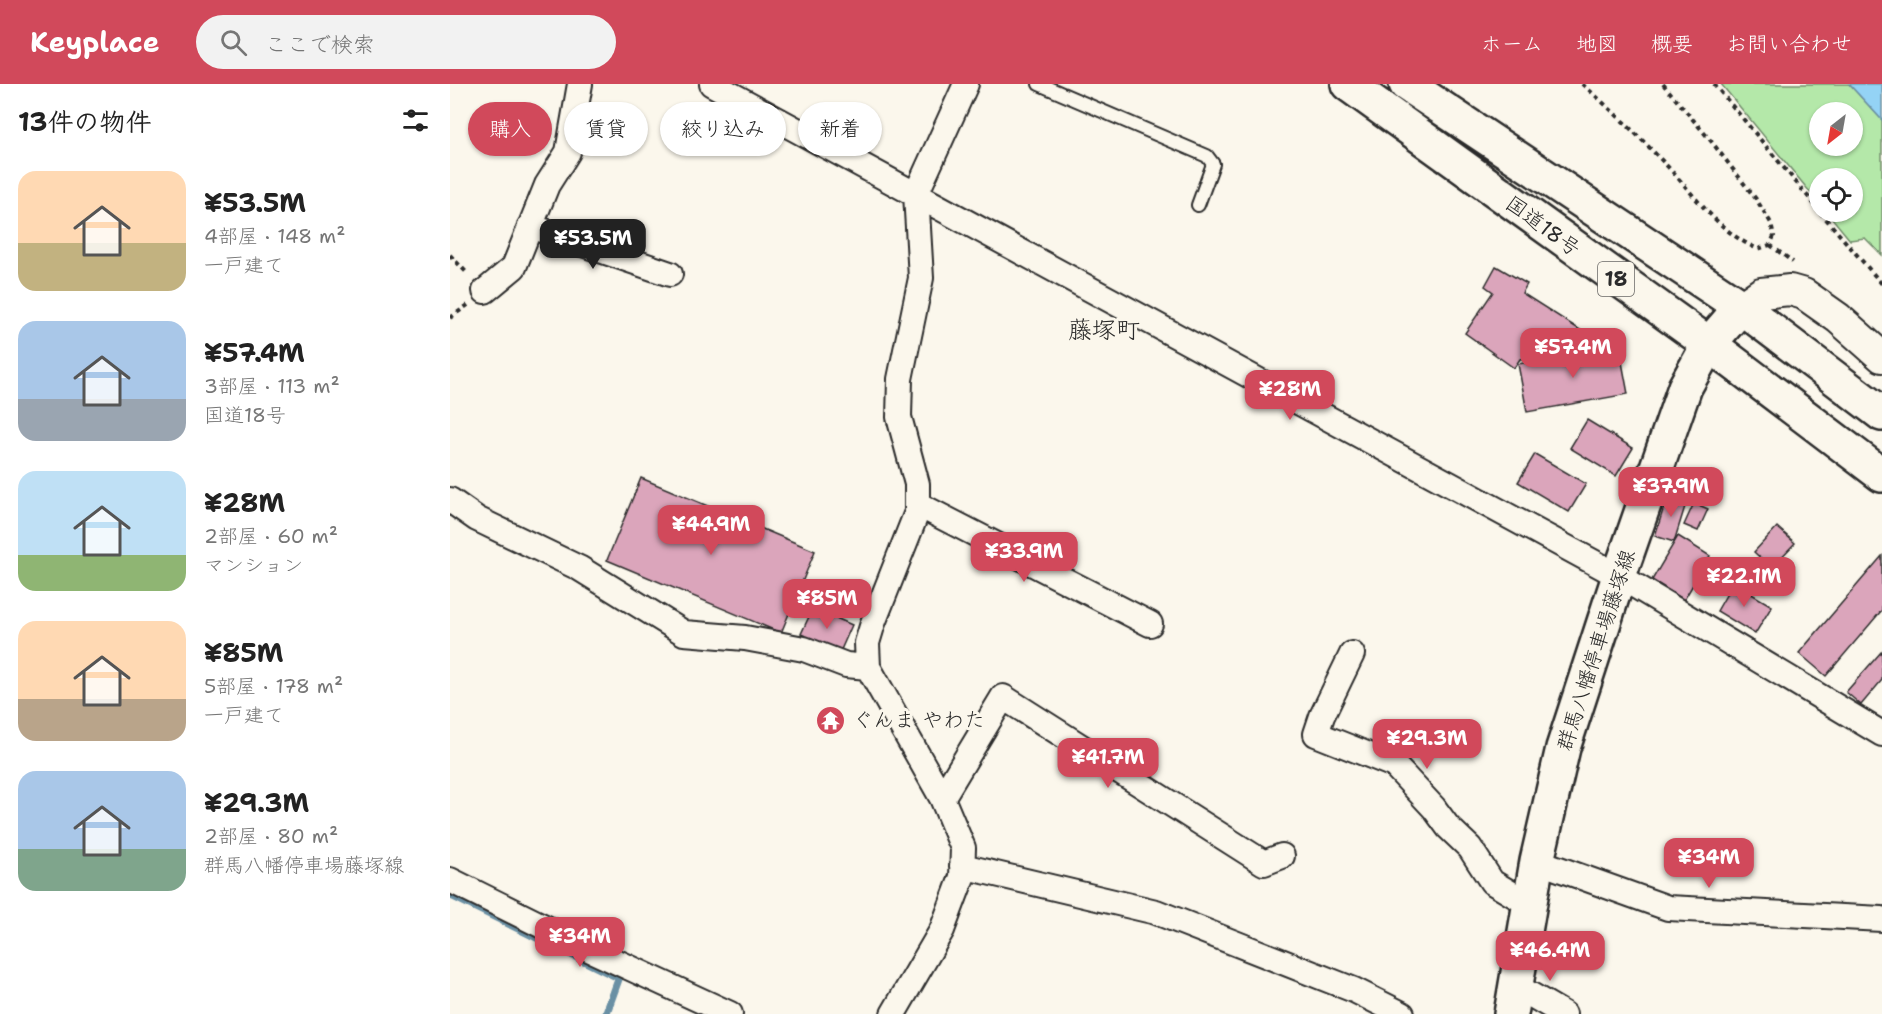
<!DOCTYPE html>
<html lang="ja">
<meta charset="utf-8">
<style>
:root{--surface:#fff;--page:#f2f2f2;--text:#222;--muted:#767676;--accent:#d1495b}
body{margin:0;font-family:"Shantell Sans","Klee One",sans-serif;background:var(--page);color:var(--text);height:100vh;display:flex;flex-direction:column;font-size:22px;white-space:nowrap}
*{box-sizing:border-box;margin:0}
p{font-size:20px;color:var(--muted)}
.icon{flex:none;width:33px;height:33px;fill:none;stroke:currentColor;stroke-width:2;stroke-linecap:round;stroke-linejoin:round}
.map{position:relative;flex:1;overflow:hidden}
.side{display:flex;flex-direction:column;background:var(--surface);width:450px}
.side>*{flex:none}
.top-card{position:absolute;left:18px;top:18px;width:570px;height:54px;display:flex;gap:12px}
.needle{width:39px;rotate:211deg}
.buttons{position:absolute;left:1359px;top:18px;display:grid;gap:12px}
.buttons a{display:grid;place-items:center;width:54px;height:54px;border-radius:50%;background:var(--surface);box-shadow:0 2px 4px #0004;font-size:30px}
.price{position:absolute;translate:-50% -51px;padding:0 14px;border-radius:12px;background:var(--accent);color:#fff;font-size:20px;line-height:39px;filter:drop-shadow(0 2px 3px #0008)}
.price::after{content:'';position:absolute;left:50%;top:36px;width:18px;height:14px;margin-left:-9px;background:inherit;clip-path:polygon(0 0,100% 0,50% 100%)}
.price.current{background:#222;color:#fff}
ul{padding:0;list-style:none}
li{display:flex;align-items:center;gap:18px;height:150px;padding:0 18px}
li span{display:grid;place-items:center;flex:none;width:168px;height:120px;border-radius:18px;color:#555}
li>.icon{margin-inline-start:auto}
span .icon{width:72px;height:72px;fill:#fffc;stroke-width:1}
li b{font-size:26px}
h2{display:flex;justify-content:space-between;align-items:center;height:72px;padding:0 18px;font-size:26px}
.chip{padding:0 21px;border-radius:27px;background:var(--surface);box-shadow:0 2px 4px #0004;font-size:21px;line-height:54px}
.chip.current{background:var(--accent);color:#fff}
header{display:flex;align-items:center;gap:36px;box-sizing:border-box;height:84px;padding:0 30px;background:var(--accent);color:#fff}
header strong{font-size:28px}
nav{display:flex;gap:33px;margin-inline-start:auto;font-size:21px}
.search{width:420px;height:54px;background:var(--page);display:flex;align-items:center;gap:15px;box-sizing:border-box;padding:0 21px;border-radius:33px;color:var(--muted);font-size:22px}
main{display:flex;flex:1;min-height:0}
.map>svg:first-child{display:block}
.green{fill:#b4e8a9;stroke:#708a6a;stroke-width:1.5;fill-rule:evenodd}
.water{fill:#94d3f5;stroke:#6a90a4;stroke-width:1.5}
.lines{fill:none;stroke-linecap:round;stroke-linejoin:round}
.stream{stroke:#6a90a4;stroke-width:8}
.building{fill:#dba5bb;stroke:#2b2b2b;stroke-width:1.5}
.service-casing{stroke:#2b2b2b;stroke-width:16}
.minor-casing{stroke:#2b2b2b;stroke-width:28}
.tertiary-casing{stroke:#2b2b2b;stroke-width:34}
.secondary-casing{stroke:#2b2b2b;stroke-width:38}
.trunk-casing{stroke:#2b2b2b;stroke-width:38}
.path{stroke:#2b2b2b;stroke-width:4;stroke-dasharray:4.5 4.5;stroke-linecap:butt}
.service{stroke:#fbf7ec;stroke-width:12}
.minor{stroke:#fbf7ec;stroke-width:24}
.tertiary{stroke:#fbf7ec;stroke-width:30}
.secondary{stroke:#fbf7ec;stroke-width:33}
.trunk{stroke:#fbf7ec;stroke-width:33}
.labels{text-anchor:middle;stroke-width:6;stroke-linejoin:round;paint-order:stroke}
.shield{fill:#fbf7ec;stroke:#696865;stroke-width:1.5}
.shield-label{font-size:20px;font-weight:bold;fill:#2b2b2b}
.street-label{font-size:21px;fill:#2b2b2b;stroke:#fbf7ec}
.poi-label{font-size:21px;fill:#2b2b2b;stroke:#fbf7ec;text-anchor:start}
.quarter-label{font-size:24px;fill:#2b2b2b;stroke:#fbf7ec}
</style>
<header>
<strong>Keyplace</strong>
<div class="search"><svg class="icon" aria-label="search" viewBox="0 0 24 24"><circle cx="10" cy="10" r="6"/><path d="M15 15l6 6"/></svg>ここで検索</div>
<nav><a>ホーム</a><a>地図</a><a>概要</a><a>お問い合わせ</a></nav>
</header>
<main>
<section class="side">
<h2>13件の物件<svg class="icon" aria-label="filters" viewBox="0 0 24 24"><path d="M4 7h16M4 17h16"/><circle cx="9" cy="7" r="2"/><circle cx="15" cy="17" r="2"/></svg></h2>
<ul>
<li><span style="background:linear-gradient(#ffd9b3 60%,#c2b280 0)"><svg class="icon" aria-label="home" viewBox="0 0 24 24"><path d="M3 11l9-7 9 7M6 9v11h12V9"/></svg></span><div><b>¥53.5M</b><p>4部屋 · 148 m²</p><p>一戸建て</p></div></li>
<li><span style="background:linear-gradient(#a9c7e8 65%,#9aa5b1 0)"><svg class="icon" aria-label="home" viewBox="0 0 24 24"><path d="M3 11l9-7 9 7M6 9v11h12V9"/></svg></span><div><b>¥57.4M</b><p>3部屋 · 113 m²</p><p>国道18号</p></div></li>
<li><span style="background:linear-gradient(#bfe0f5 70%,#8fb573 0)"><svg class="icon" aria-label="home" viewBox="0 0 24 24"><path d="M3 11l9-7 9 7M6 9v11h12V9"/></svg></span><div><b>¥28M</b><p>2部屋 · 60 m²</p><p>マンション</p></div></li>
<li><span style="background:linear-gradient(#ffd9b3 65%,#b9a48a 0)"><svg class="icon" aria-label="home" viewBox="0 0 24 24"><path d="M3 11l9-7 9 7M6 9v11h12V9"/></svg></span><div><b>¥85M</b><p>5部屋 · 178 m²</p><p>一戸建て</p></div></li>
<li><span style="background:linear-gradient(#a9c7e8 65%,#7fa58c 0)"><svg class="icon" aria-label="home" viewBox="0 0 24 24"><path d="M3 11l9-7 9 7M6 9v11h12V9"/></svg></span><div><b>¥29.3M</b><p>2部屋 · 80 m²</p><p>群馬八幡停車場藤塚線</p></div></li>
</ul>
</section>
<div class="map">
<svg width="1432" height="930" viewBox="0 0 1432 930">
<rect width="100%" height="100%" fill="#fbf7ec"/>
<filter id="ink" filterUnits="userSpaceOnUse"><feTurbulence type="fractalNoise" baseFrequency=".0167" numOctaves="2"/><feDisplacementMap in="SourceGraphic" scale="12" xChannelSelector="R" yChannelSelector="G"/><feConvolveMatrix kernelMatrix="1 2 1 2 8 2 1 2 1" color-interpolation-filters="sRGB"/></filter>
<g filter="url(#ink)">
<path class="green" d="M1271,0H1399L1432,36V171L1415,154L1400,156L1377,128H1402V94H1370L1369,119ZM1370,28H1402V62H1370Z"/>
<path class="water" d="M1399,0H1432V36Z"/>
<g class="lines">
<path class="stream" d="M0,811L169,894L156,930"/>
</g>
<path class="building" d="M1046,182L1077,200L1072,209L1135,249L1125,265L1070,275L1064,284L1015,249L1043,208L1035,202Z
M1169,262L1178,310L1077,328L1068,280Z
M1137,336L1183,364L1166,392L1120,364Z
M1085,370L1136,400L1119,428L1068,398Z
M191,394L365,467L331,549L157,476Z
M1218,410L1237,416L1224,458L1205,452Z
M1244,419L1258,425L1248,447L1234,441Z
M1327,443L1345,459L1321,484L1304,468Z
M1228,452L1260,472L1234,516L1202,496Z
M1432,472V526L1376,592L1349,569Z
M1283,499L1322,522L1305,550L1267,527Z
M363,524L402,541L390,568L351,550Z
M1432,567V596L1411,621L1396,608Z"/>
<g class="lines">
<defs>
<path id="service" d="M589,0L757,72L763,80L748,121"/>
<path id="minor" d="M262,0L1169,492L1432,650
M80,142L220,190
M35,207L64,183L97,101L118,68L130,0
M0,416L27,435L129,484L234,549L295,554L354,565L396,581L418,583
M467,420L700,540
M902,570L872,632L866,650L944,681L984,724L998,743L1020,764L1042,798L1079,820
M492,714L553,613L814,779L832,772
M1087,777L1218,824L1432,835
M512,782L706,828L904,906L952,930
M0,796L139,865L280,930
M1066,902L1114,930
M443,930L492,846L512,793L513,764L492,714L418,583L417,559L423,539L467,428V400L449,333L450,295L471,194L466,110L516,0"/>
<path id="tertiary" d="M1291,223L1311,209L1340,206L1354,210L1388,234L1432,273"/>
<path id="secondary" d="M1061,930L1087,777L1113,664L1169,492L1235,303L1259,260L1291,223"/>
<path id="trunk" d="M898,0L1259,260L1432,391
M956,0L1291,223L1432,330"/>
</defs>
<use href="#service" class="service-casing"/>
<use href="#minor" class="minor-casing"/>
<use href="#tertiary" class="tertiary-casing"/>
<use href="#secondary" class="secondary-casing"/>
<use href="#trunk" class="trunk-casing"/>
<path class="path" d="M1132,0C1161,25 1190,53 1216,81C1245,111 1268,148 1308,165L1320,161L1324,152L1321,139L1306,115L1261,57L1213,0
M1264,0L1370,127
M1370,128L1432,200
M1320,161L1343,178
M0,171L18,190
M0,234L18,221"/>
<use href="#service" class="service"/>
<use href="#minor" class="minor"/>
<use href="#tertiary" class="tertiary"/>
<use href="#secondary" class="secondary"/>
<use href="#trunk" class="trunk"/>
</g>
</g>
<defs>
<symbol id="temple-disc" viewBox="-11 -11 22 22"><circle r="9.5" fill="#d1495b" stroke="#fbf7ec"/><path d="M0-6L5-2H3V0L6.5 2.5H4V6H1.5V3h-3V6H-4V2.5H-6.5L-3 0V-2H-5Z" fill="#fff"/></symbol>
</defs>
<g fill-rule="evenodd">
<use href="#temple-disc" x="364" y="620" width="33" height="33"/>
</g>
<g class="labels">
<rect class="shield" x="1148" y="178" width="36" height="34" rx="4.5"/>
<g class="shield-label">
<text x="1166" y="202">18</text>
</g>
<g class="street-label">
<text transform="translate(1093 142) rotate(36)" y="7">国道18号</text>
<text transform="translate(1146 566) rotate(-72)" y="7">群馬八幡停車場藤塚線</text>
</g>
<g class="poi-label">
<text x="402" y="643">ぐんま やわた</text>
</g>
<g class="quarter-label">
<text x="654" y="254">藤塚町</text>
</g>
</g>
</svg>
<div class="buttons">
<a><svg class="needle" viewBox="-14 -14 28 28"><path d="M0-13l5 13h-10z" fill="#e53935"/><path d="M0 13l5-13h-10z" fill="#767676"/></svg></a>
<a><svg class="icon" aria-label="locate" viewBox="0 0 24 24"><circle cx="12" cy="12" r="6"/><path d="M12 2v4M12 18v4M2 12h4M18 12h4"/></svg></a>
</div>
<b class="price current" style="left:143px;top:186px">¥53.5M</b>
<b class="price" style="left:1123px;top:295px">¥57.4M</b>
<b class="price" style="left:840px;top:337px">¥28M</b>
<b class="price" style="left:1221px;top:434px">¥37.9M</b>
<b class="price" style="left:261px;top:472px">¥44.9M</b>
<b class="price" style="left:574px;top:499px">¥33.9M</b>
<b class="price" style="left:1294px;top:524px">¥22.1M</b>
<b class="price" style="left:377px;top:546px">¥85M</b>
<b class="price" style="left:977px;top:686px">¥29.3M</b>
<b class="price" style="left:658px;top:705px">¥41.7M</b>
<b class="price" style="left:1259px;top:805px">¥34M</b>
<b class="price" style="left:130px;top:884px">¥34M</b>
<b class="price" style="left:1100px;top:898px">¥46.4M</b>
<div class="top-card">
<a class="chip current">購入</a>
<a class="chip">賃貸</a>
<a class="chip">絞り込み</a>
<a class="chip">新着</a>
</div>
</div>
</main>
